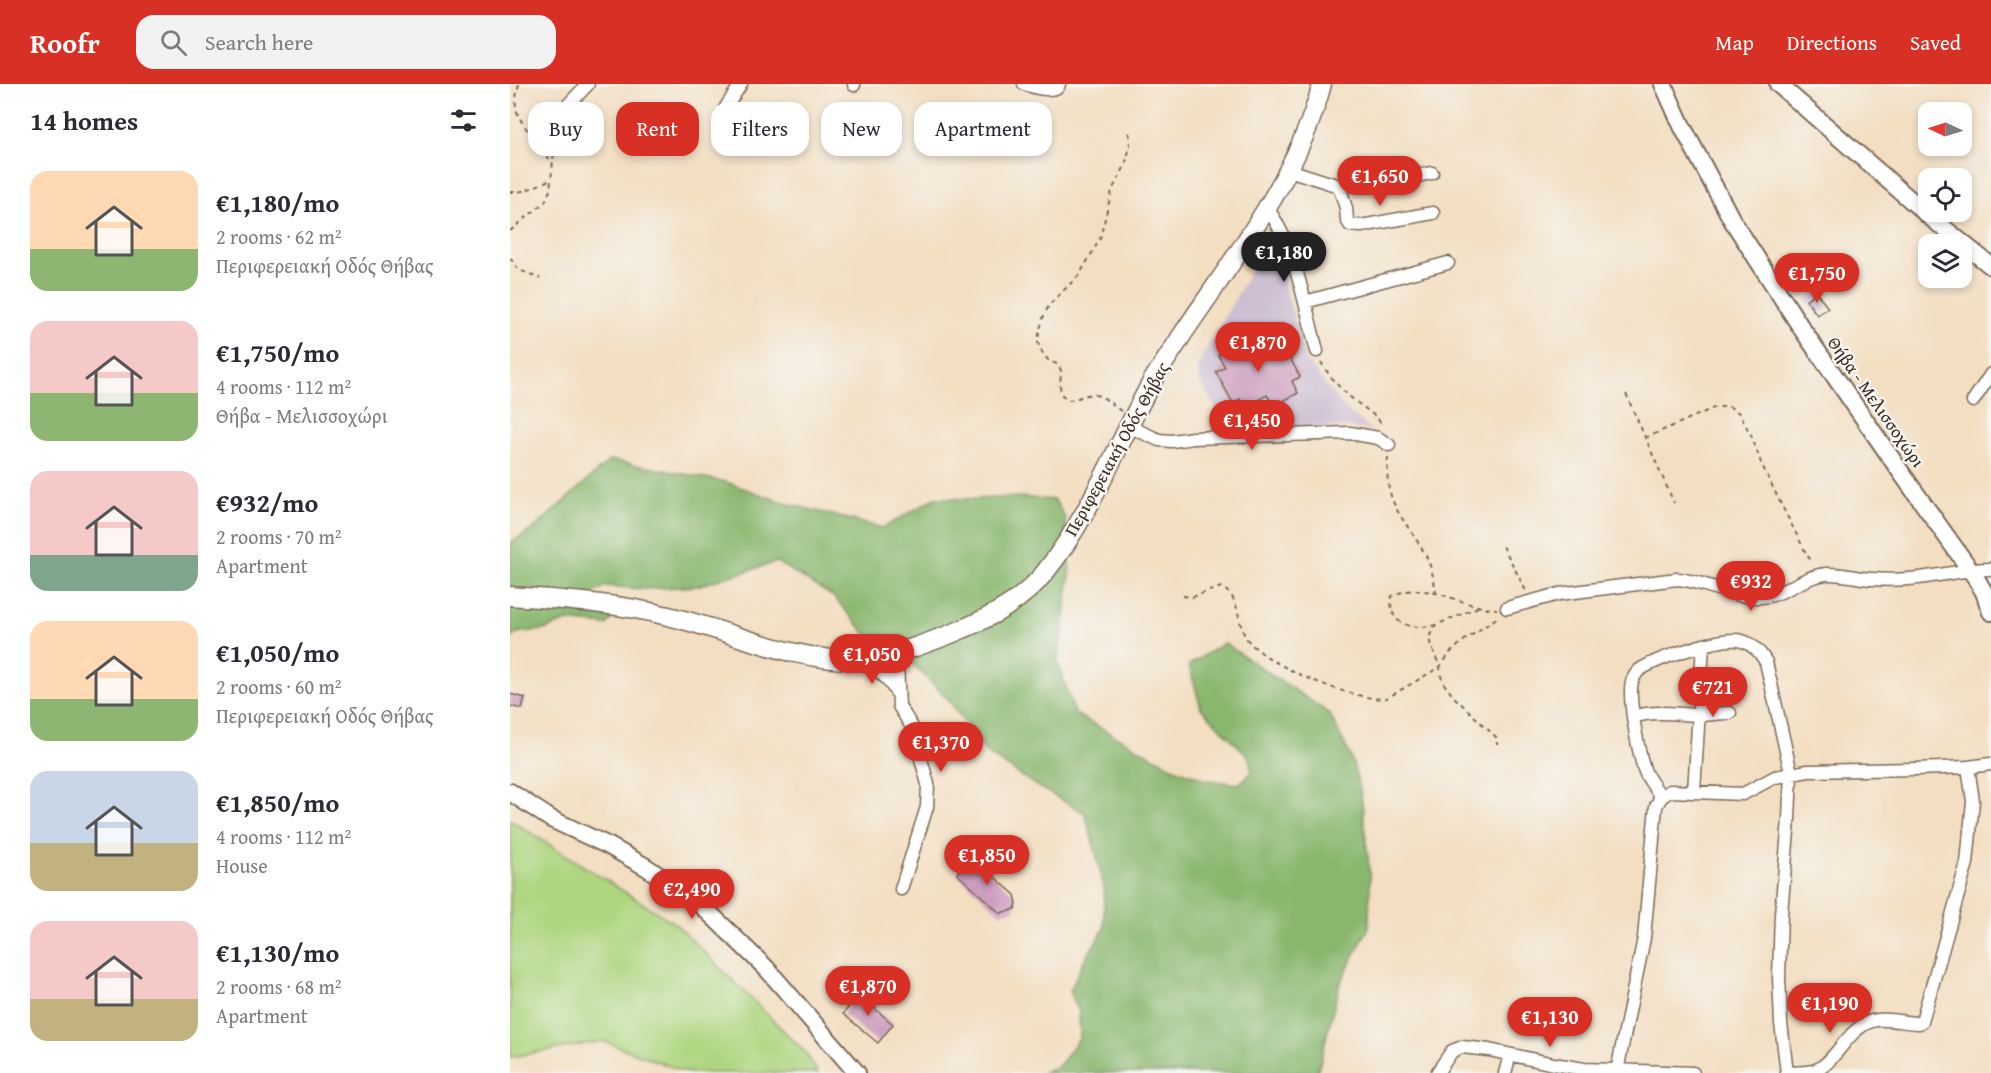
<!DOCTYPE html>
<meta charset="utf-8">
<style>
:root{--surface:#fff;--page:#f2f2f3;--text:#2b2b33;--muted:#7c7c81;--accent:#d93025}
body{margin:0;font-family:"Gentium Book Plus",serif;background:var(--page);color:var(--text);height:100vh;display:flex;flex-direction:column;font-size:22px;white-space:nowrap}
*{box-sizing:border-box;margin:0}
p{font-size:20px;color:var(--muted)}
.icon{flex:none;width:33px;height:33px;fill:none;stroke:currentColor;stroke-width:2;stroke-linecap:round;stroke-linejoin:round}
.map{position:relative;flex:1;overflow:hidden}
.drawer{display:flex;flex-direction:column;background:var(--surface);width:510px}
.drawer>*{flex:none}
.guide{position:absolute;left:18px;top:18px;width:570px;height:54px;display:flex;gap:12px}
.needle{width:39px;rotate:274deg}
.fabs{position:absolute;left:1408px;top:18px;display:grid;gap:12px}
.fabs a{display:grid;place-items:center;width:54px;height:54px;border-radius:12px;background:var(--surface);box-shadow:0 3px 9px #0003;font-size:30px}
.price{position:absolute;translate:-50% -51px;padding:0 14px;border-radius:21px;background:var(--accent);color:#fff;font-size:20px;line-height:39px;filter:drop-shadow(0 2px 3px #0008)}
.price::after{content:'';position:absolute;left:50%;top:36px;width:18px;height:14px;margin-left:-9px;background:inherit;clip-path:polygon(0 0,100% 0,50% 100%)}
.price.active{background:#222;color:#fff}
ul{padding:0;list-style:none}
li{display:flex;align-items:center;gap:18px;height:150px;padding:0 30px}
li span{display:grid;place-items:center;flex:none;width:168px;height:120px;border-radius:18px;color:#555}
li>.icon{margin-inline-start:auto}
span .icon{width:72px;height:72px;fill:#fffc;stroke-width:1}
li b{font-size:26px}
h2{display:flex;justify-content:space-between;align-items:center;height:72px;padding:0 30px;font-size:26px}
.tag{padding:0 21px;border-radius:18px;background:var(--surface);box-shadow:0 3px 9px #0003;font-size:21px;line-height:54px}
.tag.active{background:var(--accent);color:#fff}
header{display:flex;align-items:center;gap:36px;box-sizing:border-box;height:84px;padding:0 30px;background:var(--accent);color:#fff}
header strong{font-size:28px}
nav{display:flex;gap:33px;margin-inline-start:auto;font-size:21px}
.search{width:420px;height:54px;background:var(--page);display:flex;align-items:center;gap:15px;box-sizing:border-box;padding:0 21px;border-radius:18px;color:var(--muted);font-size:22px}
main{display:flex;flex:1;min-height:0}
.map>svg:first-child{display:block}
.industrial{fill:#cdbed2}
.green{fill:#aed680;stroke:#74804f;stroke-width:1.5}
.forest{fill:#8ab76e;stroke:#627046;stroke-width:1.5}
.building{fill:#cd9cbf}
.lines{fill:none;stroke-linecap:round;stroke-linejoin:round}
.street-casing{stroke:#7b6957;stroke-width:15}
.secondary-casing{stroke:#7b6957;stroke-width:20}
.primary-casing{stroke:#7b6957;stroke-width:21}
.path{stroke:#7b6957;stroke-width:2;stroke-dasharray:4.5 4.5;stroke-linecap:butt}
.street{stroke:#fff;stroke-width:12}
.secondary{stroke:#fff;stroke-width:16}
.primary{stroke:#fff;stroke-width:18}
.labels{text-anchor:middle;stroke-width:4.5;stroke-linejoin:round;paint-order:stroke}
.street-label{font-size:18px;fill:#3b2a1e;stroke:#f6f6f2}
</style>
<header>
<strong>Roofr</strong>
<div class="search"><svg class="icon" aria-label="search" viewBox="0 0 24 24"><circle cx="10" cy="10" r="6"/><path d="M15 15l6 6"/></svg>Search here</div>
<nav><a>Map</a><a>Directions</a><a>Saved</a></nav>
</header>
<main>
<section class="drawer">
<h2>14 homes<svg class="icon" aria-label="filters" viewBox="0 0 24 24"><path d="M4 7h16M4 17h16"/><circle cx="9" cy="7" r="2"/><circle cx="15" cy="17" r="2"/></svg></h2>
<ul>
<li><span style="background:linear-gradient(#ffd9b3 65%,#8fb573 0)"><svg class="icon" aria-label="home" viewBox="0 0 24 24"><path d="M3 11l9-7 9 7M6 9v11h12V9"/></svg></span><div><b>€1,180/mo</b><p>2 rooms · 62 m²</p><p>Περιφερειακή Οδός Θήβας</p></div></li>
<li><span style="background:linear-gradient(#f6c9c9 60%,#8fb573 0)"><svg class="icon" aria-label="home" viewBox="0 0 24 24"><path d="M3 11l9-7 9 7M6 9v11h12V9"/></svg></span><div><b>€1,750/mo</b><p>4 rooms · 112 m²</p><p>Θήβα - Μελισσοχώρι</p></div></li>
<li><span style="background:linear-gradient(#f6c9c9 70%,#7fa58c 0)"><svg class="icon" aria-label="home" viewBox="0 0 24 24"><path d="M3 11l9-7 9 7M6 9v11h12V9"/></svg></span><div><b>€932/mo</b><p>2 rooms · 70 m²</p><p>Apartment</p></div></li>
<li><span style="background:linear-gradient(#ffd9b3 65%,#8fb573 0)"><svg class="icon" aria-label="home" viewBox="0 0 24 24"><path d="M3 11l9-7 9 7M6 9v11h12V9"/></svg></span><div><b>€1,050/mo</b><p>2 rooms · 60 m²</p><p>Περιφερειακή Οδός Θήβας</p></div></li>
<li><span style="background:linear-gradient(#c9d6e8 60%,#c2b280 0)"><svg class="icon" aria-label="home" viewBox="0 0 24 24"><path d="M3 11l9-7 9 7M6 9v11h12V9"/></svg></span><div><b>€1,850/mo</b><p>4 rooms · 112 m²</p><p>House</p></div></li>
<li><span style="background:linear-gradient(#f6c9c9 65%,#c2b280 0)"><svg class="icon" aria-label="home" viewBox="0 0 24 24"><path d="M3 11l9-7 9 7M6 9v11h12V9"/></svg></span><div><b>€1,130/mo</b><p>2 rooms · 68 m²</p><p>Apartment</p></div></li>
</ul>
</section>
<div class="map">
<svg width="1481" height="989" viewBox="0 0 1481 989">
<rect width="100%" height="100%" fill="#f6f6f2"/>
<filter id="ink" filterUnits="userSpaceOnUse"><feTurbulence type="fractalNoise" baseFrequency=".0167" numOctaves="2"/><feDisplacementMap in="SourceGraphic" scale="12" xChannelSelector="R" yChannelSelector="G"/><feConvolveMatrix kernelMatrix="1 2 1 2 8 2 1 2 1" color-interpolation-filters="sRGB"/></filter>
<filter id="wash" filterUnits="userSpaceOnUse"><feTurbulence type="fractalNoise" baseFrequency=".008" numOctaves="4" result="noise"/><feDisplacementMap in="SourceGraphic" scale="24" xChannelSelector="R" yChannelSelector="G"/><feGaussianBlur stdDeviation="1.35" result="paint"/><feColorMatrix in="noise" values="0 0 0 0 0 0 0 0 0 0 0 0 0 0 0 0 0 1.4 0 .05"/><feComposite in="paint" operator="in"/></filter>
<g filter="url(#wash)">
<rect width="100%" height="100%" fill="#f3dec1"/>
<path class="industrial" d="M767,157L775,203L796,276L834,324L862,346L837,343L723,344L713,335L690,299L688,286L691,275L742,184L741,174L755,163Z"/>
<path class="green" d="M0,736L166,840L295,968L308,989H178L93,957L0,973Z"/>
<path class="forest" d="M100,376L216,398L275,419L373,444L425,414L465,415L509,413L545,416L555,434L560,490L552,554L547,577L565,630L664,684L697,696L729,700L742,688L739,673L691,624L679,581L714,559L819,629L841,673L851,710L860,792L859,843L830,899L809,982L806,989H532L550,981L570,953L569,928L560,907L573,878L594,845V804L586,769L575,729L525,701L477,669L437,614L402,579L354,548L324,513L267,478L187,502L135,505L95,502L80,512L0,505V459L22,446Z
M0,521L41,524L104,533L96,541L57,537L34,546L10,548L0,554Z"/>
<g id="blocks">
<path class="building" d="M1306,208L1318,224L1307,231L1296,216Z
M757,252L764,263L772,259L790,293L782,297L788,309L764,322L757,311L734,323L730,315L723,319L706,288L715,283L708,271L731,259L734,265Z
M0,610L15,614L12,625L0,622Z
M455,774L464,775L505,811L507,819L505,825L500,827L493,828L491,830L447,790L449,787V779Z
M352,907L367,920L364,924L383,940L368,959L333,930Z"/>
</g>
</g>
<g filter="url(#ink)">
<use href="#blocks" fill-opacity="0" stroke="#7b6957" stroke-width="1.5"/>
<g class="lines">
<defs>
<path id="street" d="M514,0C525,3 537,8 548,3L549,0
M344,1V0
M216,23L231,0
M48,37L59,20L78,0
M779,86L829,102L867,99L922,89
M829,102L836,124L837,136L840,141L851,142L923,129
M757,123C786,166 794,217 807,267
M795,218L938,179
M1463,317L1481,290
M620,343L649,356L662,357L683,354L840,349L868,354L879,361
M997,524L1049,510L1167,495C1194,497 1220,513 1247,513C1272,514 1292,492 1316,490C1332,489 1347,494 1362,495C1374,496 1387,496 1399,495C1427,493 1453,485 1481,485
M388,568L387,580L389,622L402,643L418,700L417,723L391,805
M356,575L378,596L387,609
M1123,633C1145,626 1164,630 1186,631C1198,631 1209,629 1220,629
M1184,708L1193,561
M1151,713C1146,704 1137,695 1134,685C1129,669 1116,609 1123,595C1125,591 1127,587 1131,585C1149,574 1214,551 1232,557C1243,560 1250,568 1256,578L1281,689L1279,735L1271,830L1269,893L1271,939L1277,989
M1107,987L1134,854L1146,722L1151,713L1160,707L1233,710L1265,693L1298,687L1406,685L1458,683L1481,680
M927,989L942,967L952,963L979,966L1044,980L1074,985L1183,989
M995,989L1000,971
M1278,989C1286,988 1298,989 1306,986C1324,980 1338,944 1362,937C1373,933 1396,939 1409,939L1412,937L1457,779L1463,717L1458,683"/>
<path id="secondary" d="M1153,0L1172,42L1222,136L1292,245L1390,387L1466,494L1474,508L1481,528
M1268,0L1420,133L1481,182
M0,708L41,735L99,762L136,783L188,818L257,885L347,989"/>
<path id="primary" d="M0,512C53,516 106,519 158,532C219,546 293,582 356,575C386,571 415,560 443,549C478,535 513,517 536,487C582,429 608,358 644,294C653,280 663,266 672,251C725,172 788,93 812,0"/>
</defs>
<use href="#street" class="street-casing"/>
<use href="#secondary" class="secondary-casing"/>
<use href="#primary" class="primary-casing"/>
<path class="path" d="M9,0C7,8 5,16 6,24C8,38 34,67 43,80
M0,108C15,109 28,101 41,95
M0,147L35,118L40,106L46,47
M0,174L9,186L30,194
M811,278C820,294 834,309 849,320C858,327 867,332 873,342
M1116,310L1164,419
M611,327C601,320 591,308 577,311C569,313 565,316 558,316L552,311L550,303L551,286L547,280L539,277L533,270L528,259L529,249L533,234L539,221L570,190L590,155L602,106L615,82L620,62L619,45
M1135,354L1206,323H1220L1229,329L1241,351L1251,379L1271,420L1297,471L1303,479
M878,373C873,423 896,434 916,472C922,484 924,496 926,509
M993,462L1016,507
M673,512L682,513L711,503C731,514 726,534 735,552C749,579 847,619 877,614L930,583L940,569L952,558L988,533
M968,523L926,541L920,551V559L930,583L932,597L943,612L987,654V660
M926,541C902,546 877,542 882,512C915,494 952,524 987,525"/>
<use href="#street" class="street"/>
<use href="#secondary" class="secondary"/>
<use href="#primary" class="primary"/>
</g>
</g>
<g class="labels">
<g class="street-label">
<text transform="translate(1366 318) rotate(55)" y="6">Θήβα - Μελισσοχώρι</text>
<text transform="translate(607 365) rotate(-61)" y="6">Περιφερειακή Οδός Θήβας</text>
</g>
</g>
</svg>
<div class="fabs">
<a><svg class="needle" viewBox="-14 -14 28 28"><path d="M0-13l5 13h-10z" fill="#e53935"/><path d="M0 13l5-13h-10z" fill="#7c7c81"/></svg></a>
<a><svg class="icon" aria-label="locate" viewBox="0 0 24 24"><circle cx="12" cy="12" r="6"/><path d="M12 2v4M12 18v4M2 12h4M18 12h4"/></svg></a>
<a><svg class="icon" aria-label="layers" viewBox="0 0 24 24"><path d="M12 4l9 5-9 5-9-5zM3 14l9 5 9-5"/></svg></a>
</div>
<b class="price" style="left:870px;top:123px">€1,650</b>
<b class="price active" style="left:774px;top:199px">€1,180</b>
<b class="price" style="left:1307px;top:220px">€1,750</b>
<b class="price" style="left:748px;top:289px">€1,870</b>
<b class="price" style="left:742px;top:367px">€1,450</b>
<b class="price" style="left:1241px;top:528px">€932</b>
<b class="price" style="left:362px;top:601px">€1,050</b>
<b class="price" style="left:1203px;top:634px">€721</b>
<b class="price" style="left:431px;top:689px">€1,370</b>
<b class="price" style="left:477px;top:802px">€1,850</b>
<b class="price" style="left:182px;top:836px">€2,490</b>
<b class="price" style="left:358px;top:933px">€1,870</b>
<b class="price" style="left:1320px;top:950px">€1,190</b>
<b class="price" style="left:1040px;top:964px">€1,130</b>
<div class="guide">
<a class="tag">Buy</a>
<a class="tag active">Rent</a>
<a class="tag">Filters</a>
<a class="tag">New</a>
<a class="tag">Apartment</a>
</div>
</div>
</main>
